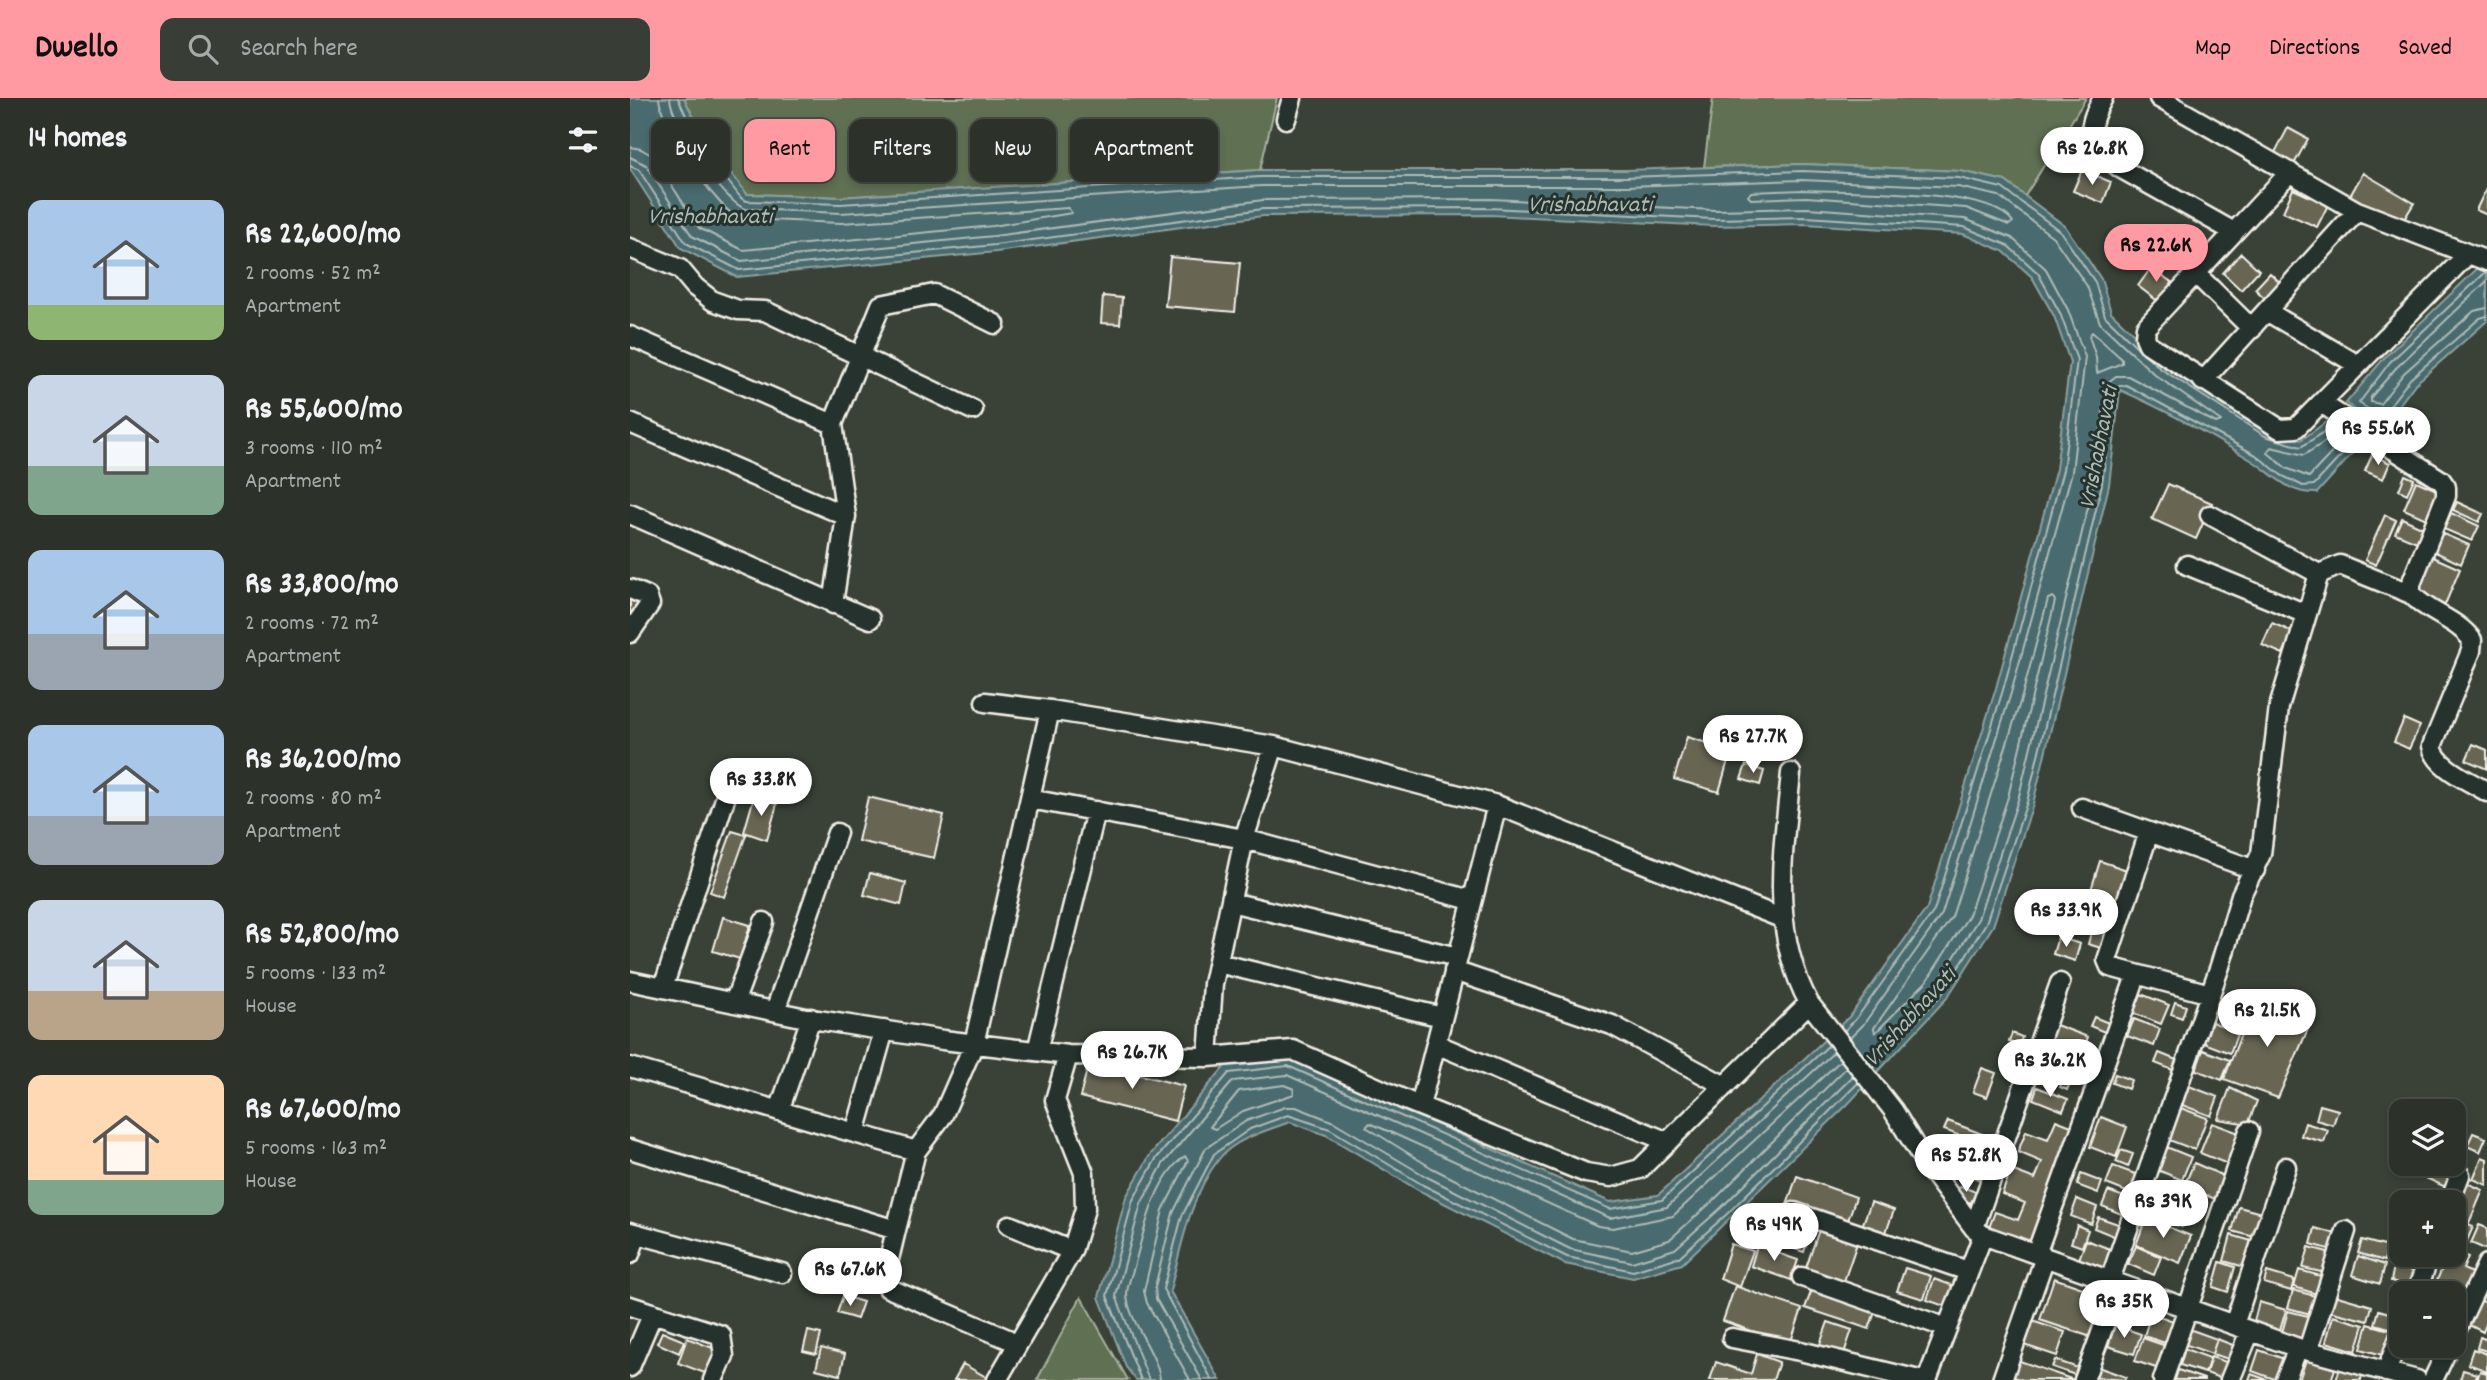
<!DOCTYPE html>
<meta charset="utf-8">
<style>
:root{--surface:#2c322a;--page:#383e36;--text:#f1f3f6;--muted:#a6aaa8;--line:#484d47;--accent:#ff9aa2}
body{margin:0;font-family:Dekko,sans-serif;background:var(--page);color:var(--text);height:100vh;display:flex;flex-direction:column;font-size:26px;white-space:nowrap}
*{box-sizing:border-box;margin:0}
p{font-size:23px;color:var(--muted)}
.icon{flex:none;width:38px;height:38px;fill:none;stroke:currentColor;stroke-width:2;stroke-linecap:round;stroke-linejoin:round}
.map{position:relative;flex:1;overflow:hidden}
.sheet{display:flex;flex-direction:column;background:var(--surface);width:630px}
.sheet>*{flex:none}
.banner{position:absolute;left:21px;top:21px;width:665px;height:63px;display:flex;gap:14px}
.fabs{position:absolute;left:1759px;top:1001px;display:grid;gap:14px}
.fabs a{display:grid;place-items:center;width:77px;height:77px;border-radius:14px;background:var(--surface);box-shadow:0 4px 10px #0003,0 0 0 2px var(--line);font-size:35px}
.price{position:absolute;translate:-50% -60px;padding:0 16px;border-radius:24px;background:#fff;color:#222;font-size:23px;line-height:46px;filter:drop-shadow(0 2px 4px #0008)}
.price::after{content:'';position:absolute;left:50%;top:42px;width:21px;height:16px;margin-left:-10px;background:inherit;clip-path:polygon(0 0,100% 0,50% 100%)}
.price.active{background:var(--accent);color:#111}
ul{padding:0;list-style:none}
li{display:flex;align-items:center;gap:21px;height:175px;padding:0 28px}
li span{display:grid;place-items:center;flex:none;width:196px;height:140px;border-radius:14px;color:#555}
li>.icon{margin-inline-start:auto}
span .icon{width:84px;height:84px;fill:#fffc;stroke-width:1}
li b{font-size:30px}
h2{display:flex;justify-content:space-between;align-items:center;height:84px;padding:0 28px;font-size:30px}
.tag{padding:0 24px;border-radius:14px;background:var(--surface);box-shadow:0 4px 10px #0003,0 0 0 2px var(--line);font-size:24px;line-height:63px}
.tag.active{background:var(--accent);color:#111}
header{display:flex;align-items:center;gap:42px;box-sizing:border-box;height:98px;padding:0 35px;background:var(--accent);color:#111}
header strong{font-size:33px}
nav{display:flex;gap:38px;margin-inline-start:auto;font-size:24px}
.search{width:490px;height:63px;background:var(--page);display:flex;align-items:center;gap:18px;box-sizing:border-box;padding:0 24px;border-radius:14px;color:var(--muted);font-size:26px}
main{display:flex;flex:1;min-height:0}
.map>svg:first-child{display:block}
.green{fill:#5e7052;stroke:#a9b09d;stroke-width:2}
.water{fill:#486b6e;stroke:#8da19f;stroke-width:2}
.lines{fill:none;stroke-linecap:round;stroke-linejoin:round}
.shore{stroke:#afbbb7;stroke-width:2}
.building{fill:#686652;stroke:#f4f1e8;stroke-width:2}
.minor-casing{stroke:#f4f1e8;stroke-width:23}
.minor{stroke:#26332d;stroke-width:18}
.labels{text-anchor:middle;stroke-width:6;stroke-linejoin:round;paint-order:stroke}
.water-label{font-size:24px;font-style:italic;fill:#afbbb7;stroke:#26332d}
</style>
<header>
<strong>Dwello</strong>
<div class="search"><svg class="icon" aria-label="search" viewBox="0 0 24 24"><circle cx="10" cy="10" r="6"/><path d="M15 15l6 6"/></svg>Search here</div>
<nav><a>Map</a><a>Directions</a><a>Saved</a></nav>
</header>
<main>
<section class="sheet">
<h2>14 homes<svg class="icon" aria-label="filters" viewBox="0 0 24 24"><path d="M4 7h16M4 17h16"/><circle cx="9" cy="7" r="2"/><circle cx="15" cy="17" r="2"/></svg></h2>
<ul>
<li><span style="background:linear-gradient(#a9c7e8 75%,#8fb573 0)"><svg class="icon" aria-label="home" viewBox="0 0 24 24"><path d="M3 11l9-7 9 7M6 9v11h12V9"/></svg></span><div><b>Rs 22,600/mo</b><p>2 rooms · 52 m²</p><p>Apartment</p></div></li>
<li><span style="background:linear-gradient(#c9d6e8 65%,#7fa58c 0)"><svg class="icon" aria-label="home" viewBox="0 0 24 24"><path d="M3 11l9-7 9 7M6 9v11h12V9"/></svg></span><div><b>Rs 55,600/mo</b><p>3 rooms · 110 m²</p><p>Apartment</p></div></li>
<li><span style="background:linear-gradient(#a9c7e8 60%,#9aa5b1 0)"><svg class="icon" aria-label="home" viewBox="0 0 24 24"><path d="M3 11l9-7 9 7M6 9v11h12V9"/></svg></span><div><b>Rs 33,800/mo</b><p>2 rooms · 72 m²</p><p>Apartment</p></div></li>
<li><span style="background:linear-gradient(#a9c7e8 65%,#9aa5b1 0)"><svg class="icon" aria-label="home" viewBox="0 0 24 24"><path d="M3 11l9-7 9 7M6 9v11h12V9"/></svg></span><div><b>Rs 36,200/mo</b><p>2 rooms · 80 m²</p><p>Apartment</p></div></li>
<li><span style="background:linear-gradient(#c9d6e8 65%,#b9a48a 0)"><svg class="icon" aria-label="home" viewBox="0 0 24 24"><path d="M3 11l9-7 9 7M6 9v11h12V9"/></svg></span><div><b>Rs 52,800/mo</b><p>5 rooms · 133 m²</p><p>House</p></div></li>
<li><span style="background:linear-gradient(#ffd9b3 75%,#7fa58c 0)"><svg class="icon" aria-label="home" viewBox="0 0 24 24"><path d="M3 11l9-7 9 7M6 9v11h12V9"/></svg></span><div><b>Rs 67,600/mo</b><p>5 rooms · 163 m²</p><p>House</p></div></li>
</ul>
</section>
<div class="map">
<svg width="1857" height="1282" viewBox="0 0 1857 1282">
<rect width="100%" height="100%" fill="#3a4238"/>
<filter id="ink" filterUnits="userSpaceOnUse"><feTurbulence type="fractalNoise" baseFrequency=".0143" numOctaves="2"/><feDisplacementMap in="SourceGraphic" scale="14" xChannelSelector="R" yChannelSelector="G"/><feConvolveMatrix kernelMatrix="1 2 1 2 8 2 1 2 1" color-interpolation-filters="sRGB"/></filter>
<g filter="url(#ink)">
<path class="green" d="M54,0H647L630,72L210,99L117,96L74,40Z
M1083,0H1456L1395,98L1375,83L1330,73L1173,66L1074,69Z
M451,1199L498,1282H407Z"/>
<path class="water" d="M0,0H54L74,40L117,96L210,99L630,72H996L1173,66L1330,73L1375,83L1435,128L1471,181L1481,214L1535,266L1639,332L1671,342L1703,319L1734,343L1687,395C1657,396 1644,376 1621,362C1580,337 1534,311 1490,292L1479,387L1403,706L1363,828L1317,900L1217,1007L1052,1166L1003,1180L935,1166L790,1093L696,1037L660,1024C638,1032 604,1041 589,1061C560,1098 551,1149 540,1193L590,1282H506L496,1269L469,1199L496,1099L520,1057L595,968L659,960L980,1104L1028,1097L1220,918L1297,810L1366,590L1426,371L1440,264L1424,218L1402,179L1373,153L1333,136L1176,126L1084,128L860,117L633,118L366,154L107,179L51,150L0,71Z
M1852,166L1857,167V223L1785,286L1751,331L1716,305L1755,259Z"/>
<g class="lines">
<path class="shore" d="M40,0C41,24 94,106 116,111L211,115L631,88H996L1172,82L1328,89L1369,98L1423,139L1457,188L1470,225L1525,277L1591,323L1586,325L1498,278H1486L1477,285L1464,384L1388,702L1348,821L1305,890L1237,962
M48,0L68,44L111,100L117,103L211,106L630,79H996L1173,73L1329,80L1372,90L1430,133L1465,184L1475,218L1508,250
M0,49L11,51L23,58L69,130L113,152L363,128L442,115L438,110L211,125L110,121C86,111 30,26 29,0
M0,59L16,67L62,138L111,163L364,138L633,102L861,101L1084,112L1177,110L1335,121L1382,140L1416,171L1438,212L1455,259L1442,374L1381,595L1312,816L1233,927L1220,940
M0,68L9,72L56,145L109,172L365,147L633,111L860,110L1084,121L1176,119L1334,129L1377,147L1408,175L1430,215L1447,262L1433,372L1373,592L1304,813L1226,921L1214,933
M1173,92C1216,94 1361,90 1383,124L1379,127L1336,110L1176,99L1121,101L1118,98L1121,94Z
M1857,173L1760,264L1729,305L1751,319L1780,281L1850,220L1857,218
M1857,183L1766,270L1741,299V304L1750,306L1774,275L1844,213L1857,210
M1462,234L1492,261V265L1467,275L1466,259L1459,238Z
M1701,340L1708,343L1709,347L1679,379L1656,370L1637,354L1641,349L1674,357Z
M1423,499L1425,503L1378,699L1339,817L1296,884L1245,935L1244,930L1322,819L1392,598L1418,501Z
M1211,962L1043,1118L983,1130L968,1128L740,1025L736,1029L802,1070L943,1141L1002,1153L1039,1142L1085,1101L1216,970
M1243,969L1312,896L1356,825L1397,704L1472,386L1485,289L1496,287L1626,357L1651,377L1673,388L1684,387L1722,346L1703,328L1671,349L1635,338L1531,271L1516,257
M654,987L664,991V996L613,1013L585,1031L580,1029L609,993Z
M511,1282L477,1198L503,1102L526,1061L599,975L658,968L980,1111L1032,1102L1199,947
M519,1282L486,1198L511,1106L533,1066L603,983L657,977L980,1120L1037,1109L1204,954
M530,1282C529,1258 497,1221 497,1196C497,1187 503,1174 505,1165C515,1130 524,1081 555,1058L558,1063L533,1112L514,1193L517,1205L560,1282
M572,1282L526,1201L525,1189L543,1115L576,1050L616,1023L655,1009H666L704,1024L797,1079L940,1151L1002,1164L1045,1151L1092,1109L1223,978
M582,1282L533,1191L552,1118L584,1056L620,1031L658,1017L700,1031L793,1087L937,1159L1003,1173L1049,1159L1098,1115L1228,985"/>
</g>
<path class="building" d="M1658,30L1678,41L1663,68L1643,58Z
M1452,72L1481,84L1473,105L1443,93Z
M1733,75L1784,105L1770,128L1720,98Z
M1857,89V117L1846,112Z
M1663,91L1698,107L1687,129L1653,114Z
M1611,155L1629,172L1611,192L1593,175Z
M540,159L610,165L605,214L535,208Z
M1521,170L1546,187L1526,202L1508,188Z
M1640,175L1656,190L1641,206L1625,191Z
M473,198L492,200L490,226L471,225Z
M1742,357L1760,365L1753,381L1735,373Z
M1775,377L1784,381L1777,396L1769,392Z
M1786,383L1816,396L1803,424L1774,411Z
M1538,386L1582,405L1566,441L1522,421Z
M1827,404L1853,416L1849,424L1823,412Z
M1821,415L1849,428L1842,443L1814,431Z
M1755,417L1766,422L1746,467L1735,462Z
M1772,420L1800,433L1794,447L1765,435Z
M1811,435L1839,447L1831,466L1803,453Z
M1801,458L1830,471L1814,509L1785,496Z
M0,498L10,501L2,524L0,523Z
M1642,525L1663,534L1653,556L1632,547Z
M1774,621L1790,628L1779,651L1764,644Z
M1057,639L1101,652L1089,694L1044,681Z
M1843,646L1857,652V671L1836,662Z
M1116,667L1134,673L1130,687L1111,681Z
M124,699L147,706L137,742L114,734Z
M238,699L314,717L304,760L228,743Z
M102,733L116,737L94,799L80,794Z
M1470,763L1503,774L1488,821L1455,811Z
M240,775L276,785L271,807L234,797Z
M1441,806L1453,810L1450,822L1437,818Z
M93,819L120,827L110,861L83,853Z
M1462,830L1478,834L1474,851L1458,846Z
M1428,839L1450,846L1445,863L1423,856Z
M1511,896L1539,907L1531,926L1503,915Z
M1624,902L1681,924L1648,1000L1594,981Z
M1545,904L1556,908L1552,920L1541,916Z
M1464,919L1486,928L1482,937L1460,928Z
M1504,921L1530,931L1524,948L1497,938Z
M1582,924L1608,934L1600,955L1574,945Z
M1426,927L1458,939L1450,960L1418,947Z
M1382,935L1392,939L1389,948L1379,944Z
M1573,952L1600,962L1592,982L1566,972Z
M1529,955L1549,963L1545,973L1525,965Z
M459,964L554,988L545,1023L450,999Z
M1352,970L1366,975L1357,999L1343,994Z
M1485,976L1501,982L1498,991L1482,985Z
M1434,977L1442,980L1437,992L1430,989Z
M1559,988L1588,999L1581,1018L1552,1007Z
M1407,989L1438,1001L1433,1013L1403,1001Z
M1600,990L1627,1003L1618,1026L1588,1021Z
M1690,1007L1708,1012L1703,1027L1686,1022Z
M1551,1010L1577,1020L1565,1052L1539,1042Z
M1471,1019L1497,1029L1486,1059L1460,1049Z
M1426,1022L1449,1031L1402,1153L1357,1135L1365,1114L1388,1122L1395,1105L1372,1096L1381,1072L1405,1081L1412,1064L1388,1054L1396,1033L1418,1041Z
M1318,1023L1368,1042L1353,1083L1320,1070L1331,1038L1314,1032Z
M1582,1025L1612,1036L1600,1067L1570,1055Z
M1675,1025L1698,1032L1694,1044L1671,1038Z
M1843,1035L1856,1040L1850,1054L1837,1048Z
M1534,1048L1561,1059L1552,1082L1525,1071Z
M1491,1052L1503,1056L1498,1069L1486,1064Z
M1852,1059L1857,1061V1087L1843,1081Z
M1564,1065L1594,1078L1585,1101L1554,1088Z
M1789,1066H1803L1828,1077L1822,1092L1785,1075Z
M1483,1068L1511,1078L1504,1097L1476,1086Z
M1451,1076L1472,1084L1468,1095L1447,1087Z
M1167,1078L1226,1099L1216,1128L1157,1107Z
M1837,1085L1853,1092L1839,1125L1824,1118Z
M1330,1088L1346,1094L1341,1105L1325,1099Z
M1478,1093L1502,1102L1496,1118L1472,1108Z
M1786,1097L1810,1104H1784Z
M1519,1099L1558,1109L1552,1129L1514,1118Z
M1447,1101L1467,1109L1461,1126L1441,1118Z
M1241,1104L1264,1112L1254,1140L1231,1131Z
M1609,1109L1635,1116L1628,1140L1602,1133Z
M1468,1119L1491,1127L1486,1139L1464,1130Z
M1516,1120L1561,1138L1550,1165L1506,1147Z
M1829,1123L1843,1129L1836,1145L1824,1140Z
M1145,1125L1180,1136L1174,1154L1139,1143Z
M1447,1127L1458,1132L1452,1149L1441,1145Z
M1849,1127L1857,1130V1152L1841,1145Z
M1685,1130L1710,1137L1706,1153L1681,1146Z
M1189,1132L1227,1145L1214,1183L1176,1170Z
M1601,1137L1625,1144L1618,1170L1594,1163Z
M1764,1139L1771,1141V1157H1797L1792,1174L1757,1164Z
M1456,1142L1483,1152L1475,1175L1448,1164Z
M1732,1142L1758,1149L1754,1163L1728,1155Z
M1101,1146L1123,1153L1110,1189L1090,1181Z
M1127,1148L1168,1162L1161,1182L1121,1168Z
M1506,1148L1531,1159L1524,1177L1498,1166Z
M1679,1149L1705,1156L1700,1176L1673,1170Z
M1824,1152L1838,1159L1833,1171L1847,1177L1838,1196L1807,1182L1818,1157H1824Z
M1728,1158L1755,1167L1750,1186L1722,1177Z
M1590,1164L1605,1169L1598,1194L1583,1189Z
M1764,1168L1789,1175L1785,1190L1761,1183Z
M1275,1170L1301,1178L1294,1201L1267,1193Z
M1669,1172L1698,1180L1693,1198L1664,1189Z
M1637,1174L1664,1182L1661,1193L1634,1185Z
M1424,1180L1478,1199L1464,1240L1410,1222Z
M1304,1181L1327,1189L1320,1210L1297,1202Z
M1805,1185L1812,1188L1809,1195H1801Z
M1105,1188L1172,1211L1160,1246L1093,1223Z
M1183,1189L1246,1211L1239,1231L1175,1210Z
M1663,1192L1692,1200L1688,1218L1658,1210Z
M1704,1197L1742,1208L1738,1223L1699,1213Z
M213,1198L233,1204L227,1221L207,1215Z
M1849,1202L1857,1205V1224L1853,1234L1839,1227Z
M1629,1204L1656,1212L1648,1239L1622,1231Z
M1749,1212L1770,1218L1766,1232L1745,1226Z
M1658,1213L1686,1220L1679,1245L1651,1238Z
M1521,1215L1549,1225L1541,1247L1514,1238Z
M1703,1218L1734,1227L1726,1253L1696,1244Z
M1402,1223L1435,1234L1427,1258L1394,1247Z
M1198,1224L1222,1232L1212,1261L1188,1252Z
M1738,1226L1767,1234L1760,1259L1731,1251Z
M1485,1227L1511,1236L1504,1256L1478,1248Z
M1559,1231L1587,1241L1582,1256L1554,1246Z
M178,1233L191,1236L186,1256L173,1253Z
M32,1234L54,1243L49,1255L27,1245Z
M1850,1239L1857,1242V1253L1847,1250Z
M57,1240L88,1252L80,1277L48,1265Z
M1513,1240L1539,1249L1532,1272L1505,1263Z
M1587,1241L1608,1249L1599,1261L1582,1256Z
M191,1250L215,1256L210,1277L186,1271Z
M1555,1251L1580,1260L1575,1275L1550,1267Z
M1843,1251L1857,1256V1273L1838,1266Z
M1629,1252L1660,1263L1647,1282L1622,1273Z
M1127,1256L1149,1264L1143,1282H1080L1086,1264L1121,1276Z
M1581,1259L1605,1267L1595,1282L1576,1275Z
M1387,1262L1444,1282H1393L1381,1278Z
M1425,1262L1451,1271L1448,1278L1422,1269Z
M1676,1262L1705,1271L1701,1282H1669Z
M333,1266L356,1279L355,1282H324Z
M1465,1268L1496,1279L1494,1282L1461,1279Z
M1710,1270L1732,1277L1731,1282H1706Z
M1548,1272L1574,1281V1282H1545Z
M1833,1272L1847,1276L1845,1282H1830Z
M1850,1273L1857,1275V1282H1847Z
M1621,1276L1638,1282H1619Z"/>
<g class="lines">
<defs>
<path id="minor" d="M1473,0C1453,35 1459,46 1490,70L1604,134
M1529,0L1727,113L1857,163
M656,21L662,0
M1660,74L1516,229L1515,239L1518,246L1650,331L1666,330L1837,157
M0,150L50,171L65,189L83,203L108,212L135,213L343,312
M1566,176L1622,231
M1638,214L1728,267
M0,238L203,326
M1573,283L1727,113
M1691,305L1811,382L1816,389V398L1781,486V496C1798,515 1827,521 1842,542L1841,553L1802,648C1806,670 1840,683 1857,694
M0,325L216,418
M0,416L240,521
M1580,417L1689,476
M1557,467L1676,516
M0,491L17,498L20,506L0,535
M203,506L216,418L203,326L251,207L304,196L365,226
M355,604L420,612
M1161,675C1153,755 1139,830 1179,905
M400,701L614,741L644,648
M867,707L1151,820
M1452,710L1625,772
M1519,734L1477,862L1480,869L1580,896
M601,804L827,859
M588,865L812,919
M824,873L982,927L1095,988
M0,883L176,920L313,942L438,957L578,959L663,952L775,1002L956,1075L981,1079L1010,1071L1179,905L1263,1012L1296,1066L1344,1130L1353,1137L1668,1250L1787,1282
M33,890L96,698
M104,905L134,824
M145,913L207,735
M806,946L1038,1044
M407,953L466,713
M578,959L583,886L614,741L841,802
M0,969L286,1053L266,1132L0,1051
M149,1013L181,920
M225,1035L254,932
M286,1053L313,1017L344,946L420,612L644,648L867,707L790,1008
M1820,1104L1830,1077
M1164,1114L1338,1173
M379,1127L442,1153
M1344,1130L1430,885
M266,1132L256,1174L258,1190L378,1241
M0,1134L152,1175
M0,1156L7,1136
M1406,1156L1506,878
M1172,1179L1317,1230
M1480,1182L1590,868L1611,797L1631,756L1649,609L1689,476L1710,467L1781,496
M1786,1195L1800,1157
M0,1208L91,1237L94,1258L83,1282
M1604,1227L1656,1069
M1824,1237L1857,1166
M1102,1240L1170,1253L1289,1282
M1678,1252L1716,1133
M0,1269L23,1215
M1756,1274L1771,1235
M367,1282L442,1153L455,1111L454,1075L425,1002L438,957
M1297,1282L1353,1137
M1372,1282L1415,1159
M1454,1282L1489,1186
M1533,1282L1619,1033
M1600,1282L1620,1233
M1655,1282L1668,1250
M1803,1282L1819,1248"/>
</defs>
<use href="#minor" class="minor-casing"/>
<use href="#minor" class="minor"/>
</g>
</g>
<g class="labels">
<g class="water-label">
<text x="960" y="113">Vrishabhavati</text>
<text x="80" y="125">Vrishabhavati</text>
<text transform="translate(1467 349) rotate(-79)" y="8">Vrishabhavati</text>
<text transform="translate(1279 918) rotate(-48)" y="8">Vrishabhavati</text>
</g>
</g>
</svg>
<div class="fabs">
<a><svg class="icon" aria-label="layers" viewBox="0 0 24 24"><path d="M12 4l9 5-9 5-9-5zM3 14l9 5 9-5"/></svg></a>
<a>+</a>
<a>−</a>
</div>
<b class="price" style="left:1462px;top:89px">Rs 26.8K</b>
<b class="price active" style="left:1526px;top:186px">Rs 22.6K</b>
<b class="price" style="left:1748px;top:369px">Rs 55.6K</b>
<b class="price" style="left:1123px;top:677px">Rs 27.7K</b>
<b class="price" style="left:131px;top:720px">Rs 33.8K</b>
<b class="price" style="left:1436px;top:851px">Rs 33.9K</b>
<b class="price" style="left:1637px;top:951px">Rs 21.5K</b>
<b class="price" style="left:502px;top:993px">Rs 26.7K</b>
<b class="price" style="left:1420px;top:1001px">Rs 36.2K</b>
<b class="price" style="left:1336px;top:1096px">Rs 52.8K</b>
<b class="price" style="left:1533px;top:1142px">Rs 39K</b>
<b class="price" style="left:1144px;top:1165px">Rs 49K</b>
<b class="price" style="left:220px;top:1210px">Rs 67.6K</b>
<b class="price" style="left:1494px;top:1242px">Rs 35K</b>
<div class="banner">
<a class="tag">Buy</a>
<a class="tag active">Rent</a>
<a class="tag">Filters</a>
<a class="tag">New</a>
<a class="tag">Apartment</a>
</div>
</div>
</main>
